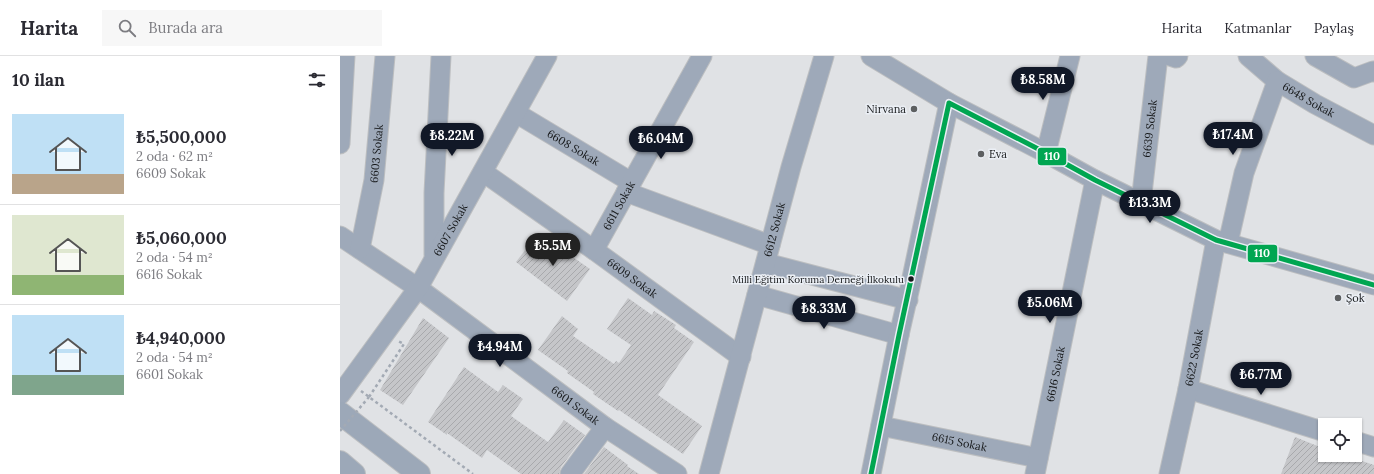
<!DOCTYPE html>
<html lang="tr">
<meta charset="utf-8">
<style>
:root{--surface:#fff;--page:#f7f7f7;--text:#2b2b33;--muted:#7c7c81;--line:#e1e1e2;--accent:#111827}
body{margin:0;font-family:Lora,serif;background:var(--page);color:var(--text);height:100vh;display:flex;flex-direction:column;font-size:15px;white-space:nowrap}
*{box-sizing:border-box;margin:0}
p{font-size:13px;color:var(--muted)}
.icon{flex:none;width:22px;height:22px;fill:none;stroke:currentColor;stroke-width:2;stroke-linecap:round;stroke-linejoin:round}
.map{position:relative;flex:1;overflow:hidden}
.panel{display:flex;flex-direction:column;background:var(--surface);width:340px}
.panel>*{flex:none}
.fabs{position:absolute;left:978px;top:362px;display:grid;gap:8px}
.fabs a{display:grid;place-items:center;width:44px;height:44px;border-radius:0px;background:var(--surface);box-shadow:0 1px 3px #0004;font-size:20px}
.price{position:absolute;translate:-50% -34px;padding:0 9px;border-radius:14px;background:var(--accent);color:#fff;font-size:13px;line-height:26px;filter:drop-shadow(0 1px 2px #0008)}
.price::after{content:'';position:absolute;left:50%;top:24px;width:12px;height:9px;margin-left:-6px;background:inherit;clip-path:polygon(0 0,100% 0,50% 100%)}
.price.active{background:#222;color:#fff}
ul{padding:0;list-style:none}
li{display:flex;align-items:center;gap:12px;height:100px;padding:0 12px}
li+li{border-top:1px solid var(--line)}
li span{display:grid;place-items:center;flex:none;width:112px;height:80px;border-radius:0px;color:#555}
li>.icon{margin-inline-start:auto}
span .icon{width:48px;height:48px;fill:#fffc;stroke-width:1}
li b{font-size:17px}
h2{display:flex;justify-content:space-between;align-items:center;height:48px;padding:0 12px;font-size:17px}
header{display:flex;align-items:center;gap:24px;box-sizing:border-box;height:56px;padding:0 20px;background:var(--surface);border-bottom:1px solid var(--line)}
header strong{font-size:19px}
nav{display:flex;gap:22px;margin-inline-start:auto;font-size:14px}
.search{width:280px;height:36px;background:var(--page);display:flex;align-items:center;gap:10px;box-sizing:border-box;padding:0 14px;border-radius:0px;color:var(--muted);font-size:15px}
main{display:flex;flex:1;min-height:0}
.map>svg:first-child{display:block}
.building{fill:url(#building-hatch)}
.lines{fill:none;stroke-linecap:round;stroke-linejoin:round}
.minor-casing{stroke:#bcbec0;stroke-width:21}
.major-casing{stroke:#bcbec0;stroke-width:24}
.path{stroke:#a3aab4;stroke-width:2.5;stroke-dasharray:3 3;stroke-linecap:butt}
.minor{stroke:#9ea9b9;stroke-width:19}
.major{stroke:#9ca8b8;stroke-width:22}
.path-bridge{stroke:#a3aab4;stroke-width:2.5;stroke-dasharray:3 3;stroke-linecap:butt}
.bus-1-casing{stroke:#ebeff5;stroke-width:8}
.bus-1{stroke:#00a651;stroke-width:5}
.poi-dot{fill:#5d5f61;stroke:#ebeff5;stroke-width:1.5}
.bus-dot{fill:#16181a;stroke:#ebeff5;stroke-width:1.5}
.labels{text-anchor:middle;stroke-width:3;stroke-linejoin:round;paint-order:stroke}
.bus-label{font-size:10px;fill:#16181a;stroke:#ebeff5;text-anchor:end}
.street-label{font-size:11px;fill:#16181a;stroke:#ebeff5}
.poi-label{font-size:11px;fill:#16181a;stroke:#ebeff5;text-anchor:start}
.line-badge{stroke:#ebeff5;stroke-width:1.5}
.badge-label{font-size:11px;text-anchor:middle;font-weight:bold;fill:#fff}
</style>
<header>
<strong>Harita</strong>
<div class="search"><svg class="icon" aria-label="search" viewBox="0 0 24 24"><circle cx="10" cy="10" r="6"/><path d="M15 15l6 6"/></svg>Burada ara</div>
<nav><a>Harita</a><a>Katmanlar</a><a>Paylaş</a></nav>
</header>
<main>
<section class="panel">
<h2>10 ilan<svg class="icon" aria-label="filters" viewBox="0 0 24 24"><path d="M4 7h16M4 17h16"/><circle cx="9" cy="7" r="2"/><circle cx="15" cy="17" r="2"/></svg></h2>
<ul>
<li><span style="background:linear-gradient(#bfe0f5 75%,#b9a48a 0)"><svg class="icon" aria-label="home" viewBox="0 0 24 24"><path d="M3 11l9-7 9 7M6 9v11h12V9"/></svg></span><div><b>₺5,500,000</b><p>2 oda · 62 m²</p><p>6609 Sokak</p></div></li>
<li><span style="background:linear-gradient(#dfe7d0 75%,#8fb573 0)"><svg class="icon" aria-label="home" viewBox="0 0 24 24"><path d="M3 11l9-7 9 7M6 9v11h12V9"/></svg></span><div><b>₺5,060,000</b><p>2 oda · 54 m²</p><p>6616 Sokak</p></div></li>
<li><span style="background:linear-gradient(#bfe0f5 75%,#7fa58c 0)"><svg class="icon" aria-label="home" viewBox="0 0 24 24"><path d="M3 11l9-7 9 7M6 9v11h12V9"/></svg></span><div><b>₺4,940,000</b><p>2 oda · 54 m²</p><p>6601 Sokak</p></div></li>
</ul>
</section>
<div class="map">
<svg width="1034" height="418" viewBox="0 0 1034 418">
<defs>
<pattern id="building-hatch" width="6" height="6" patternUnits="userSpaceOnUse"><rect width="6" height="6" fill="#c5c6c9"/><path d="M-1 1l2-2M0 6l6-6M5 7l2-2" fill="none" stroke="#a8a9ac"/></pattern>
</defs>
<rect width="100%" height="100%" fill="#e0e2e5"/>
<path class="building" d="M198,177L226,198L227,197L250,213L227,245L176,206Z
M288,242L312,259L314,255L336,269L334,272L354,286L318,339L362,370L343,398L279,354L278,355L253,338L254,336L227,317L228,315L198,294L222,260L238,273L233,280L274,308L276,305L279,307L291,289L267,273Z
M83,262L109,282L63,349L40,334Z
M124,311L158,336L163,329L183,343L171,360L208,386L224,364L245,379L221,411L219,418H181L147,394L142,402L107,377V379L88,366Z
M955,381L985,393V399H1003L1019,406V404L1034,409V418H941Z
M264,391L288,409L287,410L299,418H244Z"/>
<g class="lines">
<defs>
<g id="minor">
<path d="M531,0L609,47L706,97L755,124L876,184L1034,229"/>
<path d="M830,0L836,2L838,0"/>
<path id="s1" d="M908,0L937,25L975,48L1034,79"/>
<path d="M975,0L1014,22L1033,15L1034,16"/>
<path id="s2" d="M176,57L291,126"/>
<path d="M0,88L5,0"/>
<path d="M706,97L730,0"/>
<path id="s3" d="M143,116L254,194L401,301"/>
<path d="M286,136L430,189"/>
<path id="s4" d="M801,146L818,0"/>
<path id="s5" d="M0,180L78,232L265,371L337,418"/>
<path d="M888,187L904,117L937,25"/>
<path id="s6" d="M20,193L34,124L45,0"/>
<path id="s7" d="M254,194L362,0"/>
<path d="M94,199V137L101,0"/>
<path d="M426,207L568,244"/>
<path d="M417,239L559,279"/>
<path d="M848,333L985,376"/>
<path id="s8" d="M0,339L78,232L207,0"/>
<path id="s9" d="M541,370L698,402"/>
<path d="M1015,385L1034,391"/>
<path d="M230,418L265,371"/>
<path id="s10" d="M369,418L451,111L484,0"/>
<path d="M531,418L559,279L570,231L609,47"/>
<path id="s11" d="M695,418L755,124"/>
<path id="s12" d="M829,418L848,333L876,184"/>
</g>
<path id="major" d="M0,357L79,418
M0,406L14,418"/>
</defs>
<use href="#minor" class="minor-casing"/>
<use href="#major" class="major-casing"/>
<path class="path" d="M21,335L133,418
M29,341L64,288L58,285"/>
<use href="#minor" class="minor"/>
<use href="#major" class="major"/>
<path class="path-bridge" d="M0,375L29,341"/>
<defs>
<path id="bus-1" d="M609,47L706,97L755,124L876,184L1034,229
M531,418L559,279L609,47"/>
</defs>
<use href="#bus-1" class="bus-1-casing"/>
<use href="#bus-1" class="bus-1"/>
</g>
<g class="poi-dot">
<circle cx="574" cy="53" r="4"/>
<circle cx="641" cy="98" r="4"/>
<circle cx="998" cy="242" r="4"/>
</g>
<circle class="bus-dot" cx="571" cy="223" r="3.5"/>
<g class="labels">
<g class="bus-label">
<text x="564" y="227">Milli Eğitim Koruma Derneği İlkokulu</text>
</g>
<g class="street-label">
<text dy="4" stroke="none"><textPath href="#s1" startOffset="75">6648 Sokak</textPath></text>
<text dy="4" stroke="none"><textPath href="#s4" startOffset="74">6639 Sokak</textPath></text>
<text dy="4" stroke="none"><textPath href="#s2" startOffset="67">6608 Sokak</textPath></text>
<text dy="4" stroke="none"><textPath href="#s6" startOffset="97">6603 Sokak</textPath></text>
<text dy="4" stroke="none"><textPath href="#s7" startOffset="51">6611 Sokak</textPath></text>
<text dy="4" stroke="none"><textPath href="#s8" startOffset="199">6607 Sokak</textPath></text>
<text dy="4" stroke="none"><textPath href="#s10" startOffset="253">6612 Sokak</textPath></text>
<text dy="4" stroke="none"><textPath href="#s3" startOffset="183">6609 Sokak</textPath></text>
<text dy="4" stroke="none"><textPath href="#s12" startOffset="119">6622 Sokak</textPath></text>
<text dy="4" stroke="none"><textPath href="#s11" startOffset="102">6616 Sokak</textPath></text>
<text dy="4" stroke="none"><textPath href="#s5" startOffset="290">6601 Sokak</textPath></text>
<text dy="4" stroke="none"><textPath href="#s9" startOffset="80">6615 Sokak</textPath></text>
</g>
<g class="poi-label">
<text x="566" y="57" text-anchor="end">Nirvana</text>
<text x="649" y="102">Eva</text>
<text x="1006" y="246">Şok</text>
</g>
</g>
<g class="line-badge">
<rect x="697" y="91" width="30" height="19" rx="4" fill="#00a651"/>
<rect x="907" y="188" width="31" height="19" rx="4" fill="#00a651"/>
</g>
<g class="badge-label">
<text x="712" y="104">110</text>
<text x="922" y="201">110</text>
</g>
</svg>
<div class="fabs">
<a><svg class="icon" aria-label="locate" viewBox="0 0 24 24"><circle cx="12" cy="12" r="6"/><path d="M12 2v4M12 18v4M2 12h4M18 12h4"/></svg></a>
</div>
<b class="price" style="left:703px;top:45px">₺8.58M</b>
<b class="price" style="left:893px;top:100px">₺17.4M</b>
<b class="price" style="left:112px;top:101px">₺8.22M</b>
<b class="price" style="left:321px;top:104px">₺6.04M</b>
<b class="price" style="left:810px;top:168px">₺13.3M</b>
<b class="price active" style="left:213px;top:211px">₺5.5M</b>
<b class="price" style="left:710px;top:268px">₺5.06M</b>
<b class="price" style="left:484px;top:274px">₺8.33M</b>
<b class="price" style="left:160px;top:312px">₺4.94M</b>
<b class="price" style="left:921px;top:340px">₺6.77M</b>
</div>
</main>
